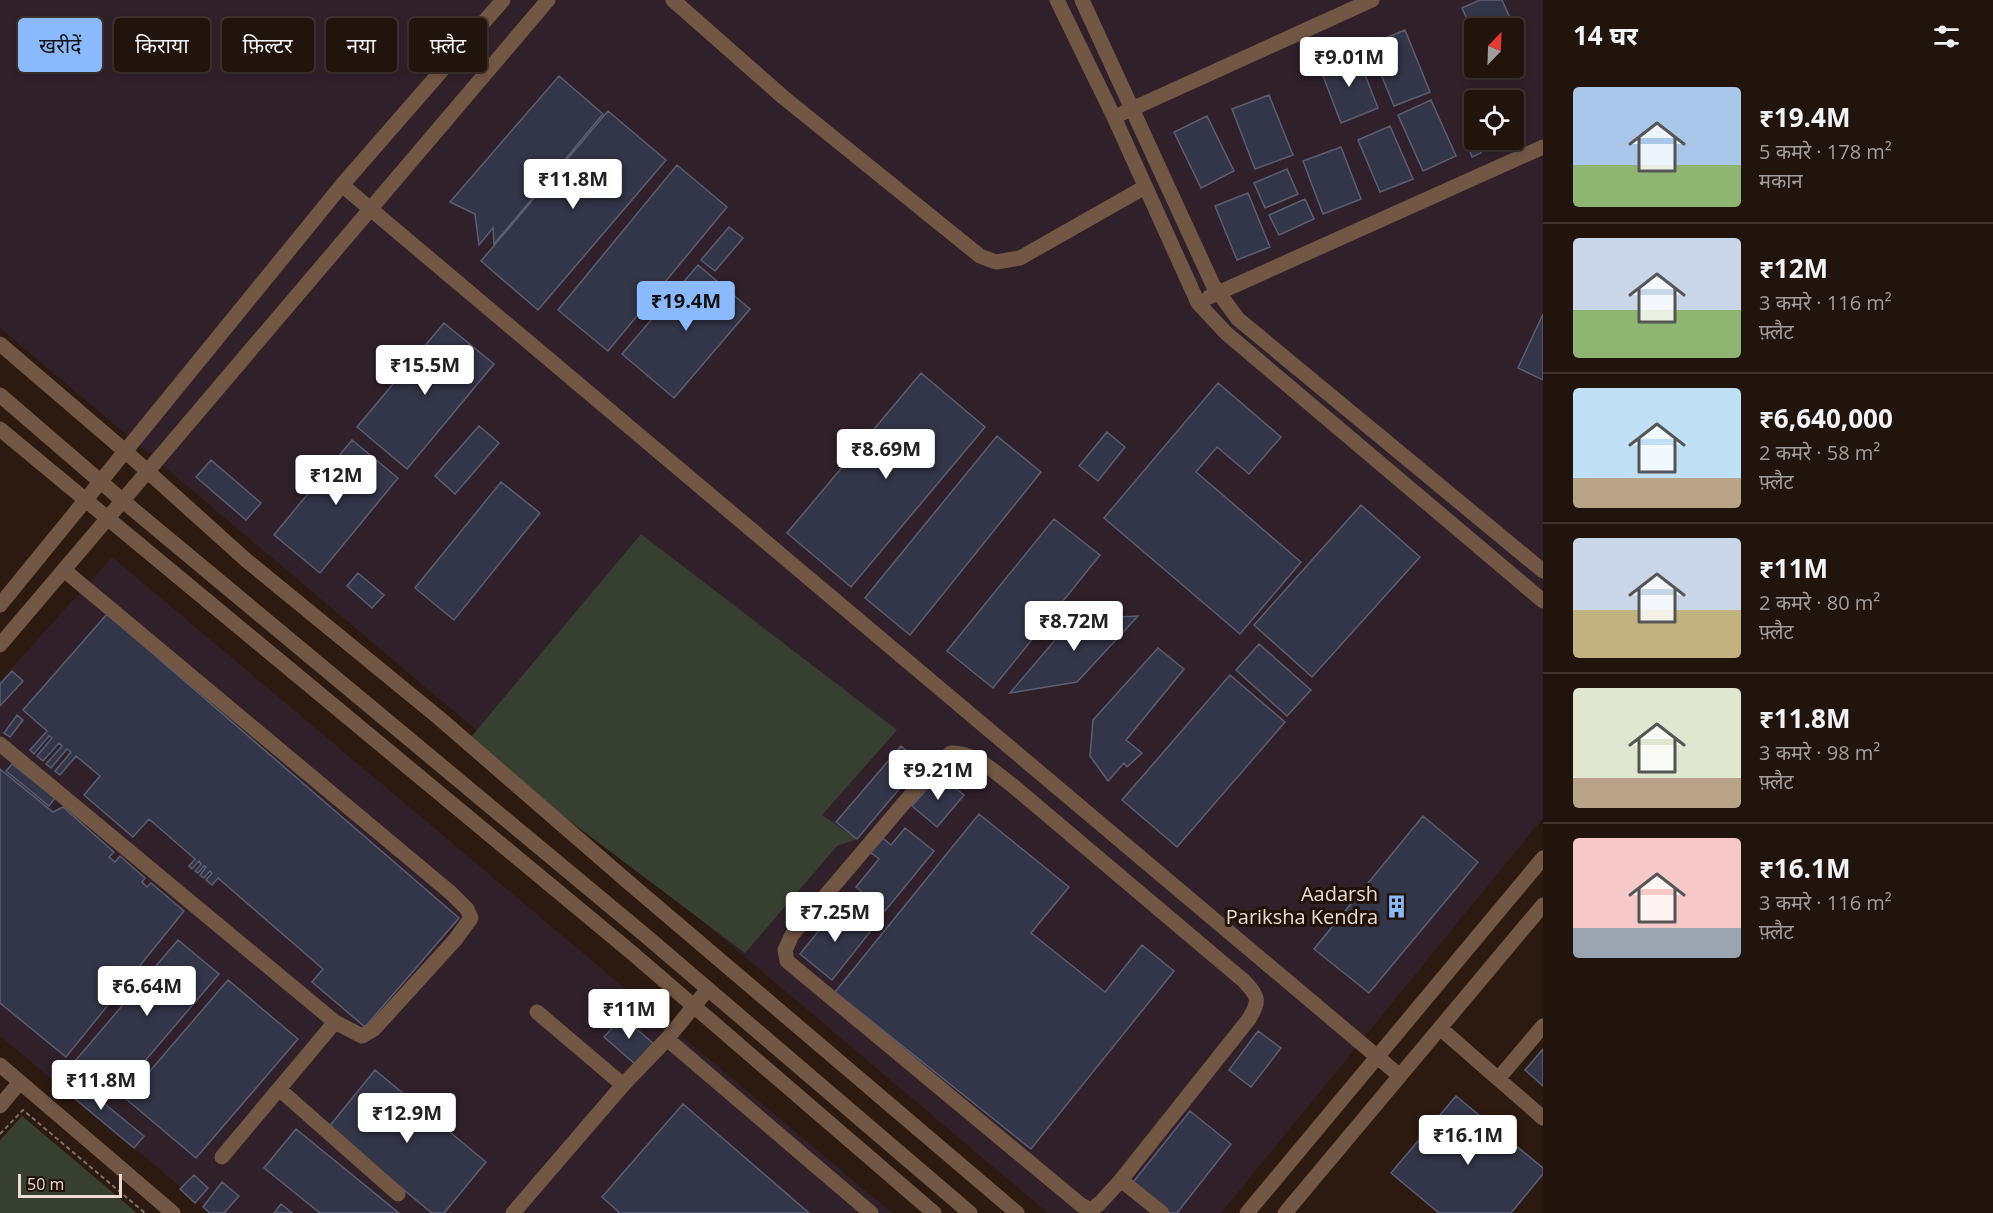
<!DOCTYPE html>
<html lang="hi">
<meta charset="utf-8">
<style>
:root{--surface:#21140c;--page:#291d15;--text:#f1f3f6;--muted:#a29e9d;--line:#3e332d;--accent:#8abafc}
body{margin:0;font-family:"Open Sans","Noto Sans Devanagari",sans-serif;background:var(--page);color:var(--text);height:100vh;display:flex;flex-direction:column;font-size:22px;white-space:nowrap}
*{box-sizing:border-box;margin:0}
p{font-size:20px;color:var(--muted)}
.icon{flex:none;width:33px;height:33px;fill:none;stroke:currentColor;stroke-width:2;stroke-linecap:round;stroke-linejoin:round}
.map{position:relative;flex:1;overflow:hidden}
.drawer{display:flex;flex-direction:column;background:var(--surface);width:450px}
.drawer>*{flex:none}
.hud{position:absolute;left:18px;top:18px;width:570px;height:54px;display:flex;gap:12px}
.needle{width:39px;rotate:23deg}
.tools{position:absolute;left:1464px;top:18px;display:grid;gap:12px}
.tools a{display:grid;place-items:center;width:60px;height:60px;border-radius:6px;background:var(--surface);box-shadow:0 3px 9px #0003,0 0 0 2px var(--line);font-size:30px}
.scale{position:absolute;left:18px;bottom:15px;width:104px;box-sizing:border-box;padding-left:6px;border:3px solid #e7dbd4;border-top:0;font-size:16px;line-height:21px;white-space:nowrap;color:#e7dbd4;-webkit-text-stroke:4px #221107;paint-order:stroke}
.price{position:absolute;translate:-50% -51px;padding:0 14px;border-radius:6px;background:#fff;color:#222;font-size:20px;line-height:39px;filter:drop-shadow(0 2px 3px #0008)}
.price::after{content:'';position:absolute;left:50%;top:36px;width:18px;height:14px;margin-left:-9px;background:inherit;clip-path:polygon(0 0,100% 0,50% 100%)}
.price.current{background:var(--accent);color:#111}
ul{padding:0;list-style:none}
li{display:flex;align-items:center;gap:18px;height:150px;padding:0 30px}
li+li{border-top:2px solid var(--line)}
li span{display:grid;place-items:center;flex:none;width:168px;height:120px;border-radius:6px;color:#555}
li>.icon{margin-inline-start:auto}
span .icon{width:72px;height:72px;fill:#fffc;stroke-width:1}
li b{font-size:26px}
h2{display:flex;justify-content:space-between;align-items:center;height:72px;padding:0 30px;font-size:26px}
.tag{padding:0 21px;border-radius:6px;background:var(--surface);box-shadow:0 3px 9px #0003,0 0 0 2px var(--line);font-size:21px;line-height:54px}
.tag.current{background:var(--accent);color:#111}
main{display:flex;flex:1;min-height:0}
.map>svg:first-child{display:block}
.industrial{fill:#30202a;fill-rule:evenodd}
.green{fill:#374030}
.building{fill:#333548;stroke:#5b5e73;stroke-width:1.5}
.lines{fill:none;stroke-linecap:round;stroke-linejoin:round}
.path{stroke:#7f7067;stroke-width:2;stroke-dasharray:4.5 3;stroke-linecap:butt}
.minor{stroke:#735745;stroke-width:15}
.labels{text-anchor:middle;stroke-width:6;stroke-linejoin:round;paint-order:stroke}
.poi-label{font-size:20px;fill:#e7dbd4;stroke:#221107;text-anchor:end}
</style>
<main>
<div class="map">
<svg width="1543" height="1213" viewBox="0 0 1543 1213">
<rect width="100%" height="100%" fill="#2c1a10"/>
<path class="industrial" d="M0,0H1543V818L1221,1213H1048L0,328ZM1474,28H1514V68H1474ZM1474,100H1514V140H1474Z
M112,557L892,1213H212L0,1036V681Z"/>
<path class="green" d="M641,534L897,730L822,815L857,839L837,846L745,953L466,743Z
M22,1116L137,1213H0V1140Z"/>
<path class="building" d="M1480,0H1502L1523,47L1514,52V28H1474V35L1462,8Z
M1405,30L1430,92L1394,106L1369,45Z
M1357,54L1378,108L1341,123L1320,68Z
M559,76L603,114L494,244L493,228L479,245L475,214L450,202Z
M1269,95L1293,155L1255,169L1232,109Z
M1431,100L1456,156L1423,171L1398,115Z
M608,111L666,160L538,310L481,261Z
M1207,116L1234,171L1201,188L1174,132Z
M1390,126L1413,179L1380,192L1358,140Z
M1475,141L1481,153L1472,157L1467,144Z
M1341,147L1361,199L1323,214L1303,161Z
M677,165L727,207L608,351L558,310Z
M1287,169L1298,194L1265,208L1254,183Z
M1248,193L1270,247L1237,260L1215,206Z
M1305,199L1314,219L1279,235L1269,215Z
M729,227L743,238L715,271L701,260Z
M698,265L750,309L674,398L622,354Z
M1543,314V380L1518,368Z
M444,323L494,364L407,469L357,427Z
M921,373L985,427L851,587L787,533Z
M1218,383L1281,437L1249,474L1217,447L1196,472L1301,562L1240,634L1104,518Z
M479,426L499,443L455,494L435,476Z
M1107,432L1125,447L1098,481L1079,466Z
M997,436L1041,472L910,635L865,598Z
M352,440L398,478L320,573L274,535Z
M211,460L261,503L246,520L196,477Z
M501,482L540,513L454,620L415,588Z
M1361,505L1420,557L1312,677L1254,625Z
M1054,519L1100,555L993,688L947,651Z
M358,573L384,595L372,608L347,586Z
M107,614L459,918L365,1027L312,982L323,969L218,878L212,885L206,880L212,873L210,871L204,878L200,875L206,867L204,866L198,873L195,871L201,864L199,861L192,869L189,866L195,859L149,819L133,837L84,795L100,776L76,756L60,775L55,771L71,752L67,749L51,768L46,764L62,746L59,743L43,761L37,756L52,738L49,736L34,754L30,750L47,731L23,710Z
M1138,616L1077,682L1010,693L1073,619Z
M1259,644L1311,690L1287,716L1236,670Z
M1158,648L1184,669L1126,740L1142,753L1127,767L1124,763L1108,781L1090,756L1093,720Z
M12,671L23,681L0,706V684Z
M1230,675L1285,722L1177,847L1122,800Z
M17,715L23,720L10,737L4,733Z
M901,746L921,763L857,839L836,822Z
M12,764L55,798L49,806L6,771Z
M0,769L53,812L63,807L114,852L109,857L115,862L120,856L145,878L142,882L147,887L151,883L184,911L66,1057L0,1003Z
M939,775L964,795L937,827L912,806Z
M979,814L1069,887L1031,933L1105,992L1142,945L1174,971L1031,1149L835,992Z
M1423,816L1478,862L1369,993L1314,949Z
M905,828L934,851L885,911L856,887L879,859L866,849L878,834L891,845Z
M838,907L870,932L832,980L800,954Z
M178,940L219,974L116,1095L76,1060Z
M228,980L298,1039L196,1158L126,1099Z
M622,1017L653,1043L635,1064L604,1037Z
M1258,1031L1281,1048L1251,1087L1229,1070Z
M1543,1049V1086L1525,1070Z
M375,1070L486,1162L444,1213H432L328,1128Z
M67,1073L144,1136L134,1148L57,1084Z
M1456,1096L1543,1168V1174L1511,1213H1439L1391,1173Z
M683,1104L809,1213H620L602,1197Z
M1190,1111L1231,1144L1177,1213H1164L1130,1186Z
M296,1129L399,1213H320L264,1168Z
M194,1175L208,1188L195,1203L180,1189Z
M222,1182L239,1196L224,1213H210L203,1207Z
M281,1204L292,1213H274Z"/>
<g class="lines">
<path class="path" d="M0,1134L23,1110L145,1213"/>
<path class="minor" d="M673,0L783,97L980,256L996,262L1020,258L1145,187
M1057,0L1114,117L1198,303L1226,333L1543,601
M1082,0L1213,285L1238,319L1543,571
M1123,113L1372,0
M342,185L1400,1076
M1209,297L1543,147
M0,344L125,451L246,560L438,717L627,881L1017,1213
M0,395L123,501L646,936L970,1213
M0,429L631,952L934,1213
M0,605L342,185L503,0
M0,645L548,0
M0,744L335,1022L362,1036L374,1029L455,940L471,918L467,909L451,893L64,570
M951,753C976,753 993,771 1012,785L1244,981C1259,997 1260,1000 1249,1019L1121,1180L1100,1203L1091,1210L1081,1205L787,961L785,950L792,935L938,763Z
M537,1012L623,1085
M1440,1028L1543,1118
M667,1039L871,1213
M0,1065L173,1213
M1498,1079L1543,1026
M279,1089L398,1194
M0,1106L20,1082
M222,1157L335,1022
M1121,1180L1162,1213
M513,1213L623,1085L667,1039L708,989
M1247,1213L1543,858
M1285,1213L1543,905"/>
</g>
<defs>
<symbol id="building-bare" viewBox="-9 -9 18 18"><path d="M-4-6H4V6H1V3H-1V6H-4ZM-2.5-4.3h1.7v1.8h-1.7ZM.8-4.3h1.7v1.8H.8ZM-2.5-1h1.7V.8h-1.7ZM.8-1h1.7V.8H.8Z" fill="#8abafc" stroke="#221107" stroke-width="2.5" paint-order="stroke"/></symbol>
</defs>
<g fill-rule="evenodd">
<use href="#building-bare" x="1380" y="890" width="33" height="33"/>
</g>
<g class="labels">
<g class="poi-label">
<text x="1378" y="901">Aadarsh<tspan x="1378" dy="23">Pariksha Kendra</tspan></text>
</g>
</g>
</svg>
<div class="tools">
<a><svg class="needle" viewBox="-14 -14 28 28"><path d="M0-13l5 13h-10z" fill="#e53935"/><path d="M0 13l5-13h-10z" fill="#a29e9d"/></svg></a>
<a><svg class="icon" aria-label="locate" viewBox="0 0 24 24"><circle cx="12" cy="12" r="6"/><path d="M12 2v4M12 18v4M2 12h4M18 12h4"/></svg></a>
</div>
<div class="scale">50 m</div>
<b class="price" style="left:1349px;top:88px">₹9.01M</b>
<b class="price" style="left:573px;top:210px">₹11.8M</b>
<b class="price current" style="left:686px;top:332px">₹19.4M</b>
<b class="price" style="left:425px;top:396px">₹15.5M</b>
<b class="price" style="left:886px;top:480px">₹8.69M</b>
<b class="price" style="left:336px;top:506px">₹12M</b>
<b class="price" style="left:1074px;top:652px">₹8.72M</b>
<b class="price" style="left:938px;top:801px">₹9.21M</b>
<b class="price" style="left:835px;top:943px">₹7.25M</b>
<b class="price" style="left:147px;top:1017px">₹6.64M</b>
<b class="price" style="left:629px;top:1040px">₹11M</b>
<b class="price" style="left:101px;top:1111px">₹11.8M</b>
<b class="price" style="left:407px;top:1144px">₹12.9M</b>
<b class="price" style="left:1468px;top:1166px">₹16.1M</b>
<div class="hud">
<a class="tag current">खरीदें</a>
<a class="tag">किराया</a>
<a class="tag">फ़िल्टर</a>
<a class="tag">नया</a>
<a class="tag">फ़्लैट</a>
</div>
</div>
<section class="drawer">
<h2>14 घर<svg class="icon" aria-label="filters" viewBox="0 0 24 24"><path d="M4 7h16M4 17h16"/><circle cx="9" cy="7" r="2"/><circle cx="15" cy="17" r="2"/></svg></h2>
<ul>
<li><span style="background:linear-gradient(#a9c7e8 65%,#8fb573 0)"><svg class="icon" aria-label="home" viewBox="0 0 24 24"><path d="M3 11l9-7 9 7M6 9v11h12V9"/></svg></span><div><b>₹19.4M</b><p>5 कमरे · 178 m²</p><p>मकान</p></div></li>
<li><span style="background:linear-gradient(#c9d6e8 60%,#8fb573 0)"><svg class="icon" aria-label="home" viewBox="0 0 24 24"><path d="M3 11l9-7 9 7M6 9v11h12V9"/></svg></span><div><b>₹12M</b><p>3 कमरे · 116 m²</p><p>फ़्लैट</p></div></li>
<li><span style="background:linear-gradient(#bfe0f5 75%,#b9a48a 0)"><svg class="icon" aria-label="home" viewBox="0 0 24 24"><path d="M3 11l9-7 9 7M6 9v11h12V9"/></svg></span><div><b>₹6,640,000</b><p>2 कमरे · 58 m²</p><p>फ़्लैट</p></div></li>
<li><span style="background:linear-gradient(#c9d6e8 60%,#c2b280 0)"><svg class="icon" aria-label="home" viewBox="0 0 24 24"><path d="M3 11l9-7 9 7M6 9v11h12V9"/></svg></span><div><b>₹11M</b><p>2 कमरे · 80 m²</p><p>फ़्लैट</p></div></li>
<li><span style="background:linear-gradient(#dfe7d0 75%,#b9a48a 0)"><svg class="icon" aria-label="home" viewBox="0 0 24 24"><path d="M3 11l9-7 9 7M6 9v11h12V9"/></svg></span><div><b>₹11.8M</b><p>3 कमरे · 98 m²</p><p>फ़्लैट</p></div></li>
<li><span style="background:linear-gradient(#f6c9c9 75%,#9aa5b1 0)"><svg class="icon" aria-label="home" viewBox="0 0 24 24"><path d="M3 11l9-7 9 7M6 9v11h12V9"/></svg></span><div><b>₹16.1M</b><p>3 कमरे · 116 m²</p><p>फ़्लैट</p></div></li>
</ul>
</section>
</main>
